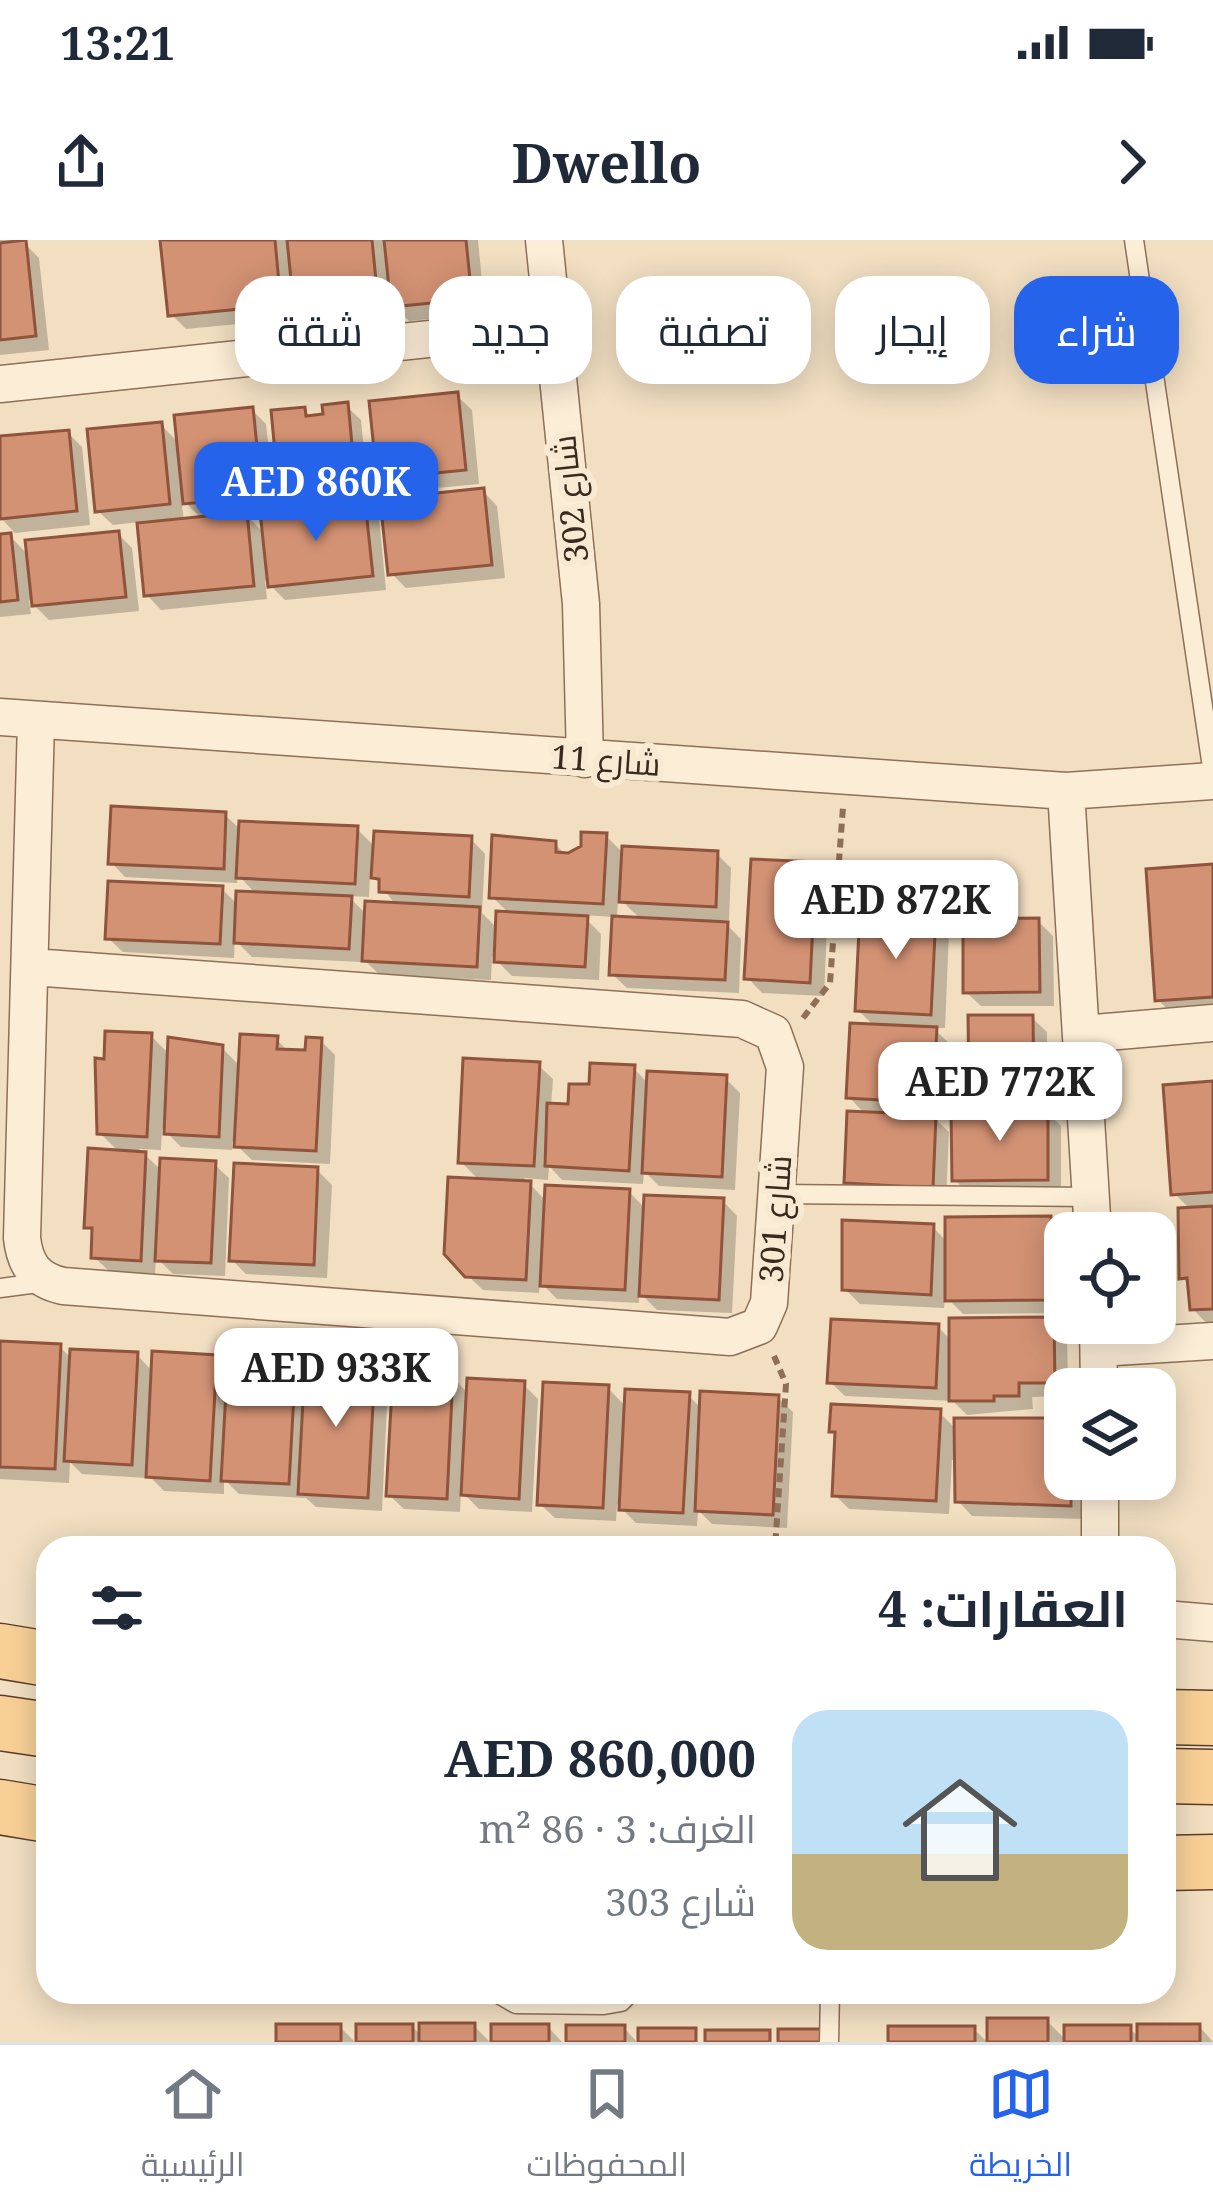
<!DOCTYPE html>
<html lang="ar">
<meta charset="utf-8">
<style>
:root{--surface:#fff;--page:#f6f6f7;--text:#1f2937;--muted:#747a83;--line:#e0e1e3;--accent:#2563eb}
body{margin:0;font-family:"Noto Serif",Cairo,serif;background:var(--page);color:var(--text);direction:rtl;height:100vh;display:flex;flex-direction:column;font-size:45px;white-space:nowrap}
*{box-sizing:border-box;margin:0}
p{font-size:39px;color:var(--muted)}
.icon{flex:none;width:66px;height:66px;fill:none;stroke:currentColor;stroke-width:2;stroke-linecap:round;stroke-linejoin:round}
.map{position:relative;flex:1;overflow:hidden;direction:ltr}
.details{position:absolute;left:36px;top:1296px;width:1140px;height:468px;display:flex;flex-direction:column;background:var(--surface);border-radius:36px;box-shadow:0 6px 30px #0003;direction:rtl}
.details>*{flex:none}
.hud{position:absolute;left:36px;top:36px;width:1143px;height:108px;direction:rtl;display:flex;gap:24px}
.buttons{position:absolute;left:1044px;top:972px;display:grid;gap:24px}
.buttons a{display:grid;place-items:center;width:132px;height:132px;border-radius:24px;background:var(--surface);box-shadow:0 6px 30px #0003;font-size:60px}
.price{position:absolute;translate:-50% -102px;padding:0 27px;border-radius:24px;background:#fff;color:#222;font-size:39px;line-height:78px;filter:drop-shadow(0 3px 6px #0008)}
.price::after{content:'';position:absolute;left:50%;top:72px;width:36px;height:27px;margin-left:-18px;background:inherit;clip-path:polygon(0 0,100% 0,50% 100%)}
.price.current{background:var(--accent);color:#fff}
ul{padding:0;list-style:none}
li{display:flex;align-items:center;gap:36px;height:300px;padding:0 48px}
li+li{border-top:3px solid var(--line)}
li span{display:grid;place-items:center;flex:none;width:336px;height:240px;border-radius:36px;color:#555}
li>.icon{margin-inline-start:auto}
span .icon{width:144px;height:144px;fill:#fffc;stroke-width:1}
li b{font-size:51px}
h2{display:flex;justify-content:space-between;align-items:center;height:144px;padding:0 48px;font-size:51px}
.chip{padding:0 42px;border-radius:36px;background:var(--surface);box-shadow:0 6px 30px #0003;font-size:42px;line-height:108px}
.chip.current{background:var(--accent);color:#fff}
.status{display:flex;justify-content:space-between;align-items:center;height:84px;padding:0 60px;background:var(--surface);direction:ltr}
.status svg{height:33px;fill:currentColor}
header{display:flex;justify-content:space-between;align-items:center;height:156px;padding:0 48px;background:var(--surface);font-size:54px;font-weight:700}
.dock{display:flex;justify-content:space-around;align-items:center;height:168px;border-top:3px solid var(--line);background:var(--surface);font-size:33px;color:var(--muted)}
.dock a{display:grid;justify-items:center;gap:6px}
.dock .current{color:var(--accent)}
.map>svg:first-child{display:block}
.shadow{fill:#0003;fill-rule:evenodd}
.building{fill:#d39274;stroke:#8f543b;stroke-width:3}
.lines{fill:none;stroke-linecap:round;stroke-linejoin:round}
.service-casing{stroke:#8e6f57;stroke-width:21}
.minor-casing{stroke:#8e6f57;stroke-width:39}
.primary-casing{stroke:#5b3d2c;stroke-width:57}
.path{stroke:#8e6f57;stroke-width:6;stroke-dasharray:9 6;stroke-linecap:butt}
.service{stroke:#fcedd6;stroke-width:18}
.minor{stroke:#fcedd6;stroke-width:36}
.primary{stroke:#f8d096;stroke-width:54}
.labels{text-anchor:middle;stroke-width:12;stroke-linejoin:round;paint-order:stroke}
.street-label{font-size:33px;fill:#3c291d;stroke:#f8ead2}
</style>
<div class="status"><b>13:21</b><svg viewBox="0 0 49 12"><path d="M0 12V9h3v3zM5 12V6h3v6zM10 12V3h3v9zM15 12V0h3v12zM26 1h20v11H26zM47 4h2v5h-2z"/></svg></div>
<header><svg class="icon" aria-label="forward" viewBox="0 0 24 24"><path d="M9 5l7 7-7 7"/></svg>Dwello<svg class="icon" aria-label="share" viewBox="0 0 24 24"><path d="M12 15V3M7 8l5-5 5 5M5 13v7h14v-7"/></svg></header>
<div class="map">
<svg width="1213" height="1802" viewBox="0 0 1213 1802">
<rect width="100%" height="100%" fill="#f2dfc2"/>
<path class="shadow" d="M0,0H21L39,18L49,110L0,115Z
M163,0H478L485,73L409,81L390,62L392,84L312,92L298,78L186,89L171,74Z
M457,156L472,170L479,244L394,252L380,238Z
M346,166L361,180L369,261L362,262L379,278L386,350L285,360L265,340L267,359L161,370L147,355L140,282L113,285L98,271L161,185L180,204L252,170L266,184L276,273L299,270L282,254L304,170L312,178ZM181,258L202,279L184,281ZM263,271L266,295L244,273Z
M68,193L82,207L90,285L15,293L1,278L0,199Z
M483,251L497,266L505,338L406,348L391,333Z
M118,294L132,308L139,371L49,380L29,360L31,374L0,377V297L10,296L29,316Z
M225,575L242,591L357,589L376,608L471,599L485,614L482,673L498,689L511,675L492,657L555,604L568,617L606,596L624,614H717L731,628L729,680H722L741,699L739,753L627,748L612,734L615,677L582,675L601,694L599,740L512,736L492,716L491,740L380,735L363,719V722L252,717L235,700L234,718L123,712L108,698L222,649L239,666L257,655L238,635L237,643L125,637L111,622ZM370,632L396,665L368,676L348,656L369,657ZM618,656L629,668L642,680L617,679Z
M815,625L829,640L824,756L762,753L748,738Z
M1213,627V771L1173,774L1158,760Z
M935,677L949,692L945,788H933L950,804L947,876H932L949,892L946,961L861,956L847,942L866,875L849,857L875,787L858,770Z
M1038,681L1053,696L1054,766H981L966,752Z
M1032,778L1047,792V867H1042L1061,886V954L970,955L955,940L990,872L972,853Z
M151,796L170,815L222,808L241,827L276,799L290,813H308L321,801L335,815L330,924L252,920L232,901V910L181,907L162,888L161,910L139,909L163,932L214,924L229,938L225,1036L173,1034L156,1017L155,1034L109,1031L94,1017L95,994L87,986L120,913L100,893L107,822Z
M538,825L553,839L551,866L571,867L592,847L633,828L649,844L725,838L740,853L735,950L659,946L644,931L643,944L562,940L549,926L548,940L524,938L547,962L629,952L647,970L723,961L737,976L732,1073L657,1070L639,1052V1063L557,1059L540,1042L539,1053L483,1050L467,1035L481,942L461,922Z
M1213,844V1083L1207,1084L1193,1069L1191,1046L1182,1037L1191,970L1174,953Z
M317,930L332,945L327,1038L246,1034L232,1020Z
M1050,979L1065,994V1073L963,1074L945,1056L944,1068L860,1064L845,1049L933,987L948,1003Z
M1053,1080L1067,1095L1068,1149L1065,1156L1032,1157L1033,1169L967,1175L953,1161L845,1156L830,1142L938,1087L952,1101Z
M0,1104L60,1107L72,1119L137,1115L154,1133L215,1118L230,1132L295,1121L307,1134L373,1130L388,1144L382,1271L316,1267L306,1258L239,1254L224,1239V1254L164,1251L146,1233V1238L82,1234L70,1222L69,1243L0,1239Z
M452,1137L469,1154L523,1144L538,1159L532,1272L479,1269L461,1251L460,1272L404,1269L389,1255Z
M608,1148L627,1168L688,1155L702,1169L778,1158L793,1172L787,1288L712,1284L698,1270L697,1286L636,1283L617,1264L616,1281L555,1278L540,1264Z
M939,1172L957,1190L1058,1181L1065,1188V1239H1077L1084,1246L1085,1279L972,1276L958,1261L957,1220H952L949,1274L849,1269L835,1255L838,1196L832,1190Z
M1047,1781L1067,1801L1129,1788L1140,1798L1199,1786L1213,1802H990Z
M412,1786L422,1797L474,1786L490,1802H359Z
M340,1787L355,1802H279Z
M548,1787L562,1802H494Z
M624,1788L637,1802H569Z
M974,1789L987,1802H891Z"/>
<path class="building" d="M26,0L36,96L0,100V3Z
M160,0H275L281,65L168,76Z
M287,0H372L379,71L295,79Z
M384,0H466L472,59L391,67Z
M458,152L466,230L377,239L369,161Z
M348,162L356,247L279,255L271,170L305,167L306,176L323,174L322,165Z
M253,167L262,257L183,264L174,175Z
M162,182L170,264L95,272L87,189Z
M69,190L77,271L0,279V196Z
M484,248L492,325L388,335L380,259Z
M365,261L373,336L268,347L260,271Z
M247,272L254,346L144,356L137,283Z
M119,291L126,357L32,366L25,300Z
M11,293L18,360L0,362V294Z
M111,566L226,572L224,629L108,624Z
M239,581L358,586L355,644L236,638Z
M374,591L472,596L469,657L379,652V639L371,638Z
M581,592L607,593L603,664L489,658L492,595L556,601V612L568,613L581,606Z
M622,606L718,611L716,667L619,662Z
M751,619L816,622L810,743L744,739Z
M1213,624V757L1155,761L1146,629Z
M108,641L223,646L220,704L105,699Z
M236,651L352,656L349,709L234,703Z
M365,661L480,667L477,727L362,721Z
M860,670L936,674L931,775L855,771Z
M496,671L588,676L585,727L494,722Z
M612,676L728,682L725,740L609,735Z
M1039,678L1040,752L963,753V679Z
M968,775H1033L1034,854H969Z
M850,783L937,787L933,863L846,858Z
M105,791L152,793L147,897L97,894L95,818L104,819Z
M240,794L278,796L277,809L305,810L306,797L322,798L316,911L234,907Z
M168,797L223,805L219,897L164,894Z
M463,818L540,822L534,926L458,923Z
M590,823L635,825L629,931L545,926L547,863L568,864L569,844H589Z
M647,831L727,835L722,937L642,933Z
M1213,841V952L1171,955L1163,845Z
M1048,868V940L952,941L951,869Z
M847,871L936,875L933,948L844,943Z
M88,908L146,912L141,1021L91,1018L92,988H84Z
M160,918L216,921L211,1023L155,1021Z
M234,923L318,927L314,1025L229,1021Z
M448,937L531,941L526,1040L465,1037L444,1014Z
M545,945L630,949L625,1050L540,1046Z
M644,955L724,958L719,1060L639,1056Z
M1213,966V1069L1190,1070L1187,1038L1179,1039L1178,968Z
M1051,976L1052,1060L945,1061V977Z
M842,980L934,984L931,1055L842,1050Z
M1054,1077L1055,1143H1019V1156H994V1161H949V1078Z
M831,1079L939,1084L936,1148L827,1143Z
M0,1101L61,1104L55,1229L0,1227Z
M70,1109L138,1112L132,1225L64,1221Z
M152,1111L217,1115L210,1241L146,1237Z
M228,1115L296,1118L289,1244L221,1241Z
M305,1123L375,1127L368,1258L298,1254Z
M393,1131L453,1134L447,1259L386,1256Z
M467,1138L525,1141L519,1259L461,1255Z
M543,1142L609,1145L603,1268L537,1265Z
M625,1149L690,1152L683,1273L619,1270Z
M700,1151L779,1155L773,1275L695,1271Z
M831,1164L941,1169L936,1261L832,1256L835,1192H829Z
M954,1178H1059V1229H1065V1239H1071V1266L955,1262Z
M987,1778H1048V1802H987Z
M419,1783H475V1802H419Z
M276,1784H341V1802H276Z
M356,1784H413V1802H356Z
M491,1784H549V1802H491Z
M1137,1784H1200V1802H1137Z
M566,1785H625V1802H566Z
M1064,1785H1131V1802H1064Z
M888,1786H975V1802H888Z
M638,1788H696V1802H638Z
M778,1789H823V1802H778Z
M705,1790H770V1802H705Z"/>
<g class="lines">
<defs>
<path id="service" d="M1134,0L1213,534
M777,954L1091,957
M0,1048L46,1042
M495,1752L516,1764L604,1765L621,1762L631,1752
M829,1802L830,1752"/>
<path id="minor" d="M544,0L581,364L585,519
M0,144L553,86
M0,477L1066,551L1213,541
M1066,551L1093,993
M32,727L742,779L773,793L785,827L769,1063L759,1086L730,1097L63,1046C36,1040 25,1025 22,998L36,481
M1083,794L1213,783
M1098,1083L1099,1149
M1099,1108L1213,1101
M1100,1239V1308
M1164,1379L1213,1383"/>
<path id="primary" d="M0,1411L48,1419
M1164,1477L1213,1478
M0,1483L48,1490
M1164,1536L1213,1537
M0,1567L48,1575
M1164,1623L1213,1622"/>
</defs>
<use href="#service" class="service-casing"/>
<use href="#minor" class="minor-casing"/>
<use href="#primary" class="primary-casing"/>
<path class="path" d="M803,778L830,743L843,567
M774,1116L786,1144L775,1308"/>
<use href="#service" class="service"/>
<use href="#minor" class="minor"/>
<use href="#primary" class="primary"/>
</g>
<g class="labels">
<g class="street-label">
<text transform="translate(570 259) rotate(-96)" y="12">شارع 302</text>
<text transform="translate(606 520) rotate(4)" y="12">شارع 11</text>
<text transform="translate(775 979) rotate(-86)" y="12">شارع 301</text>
</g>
</g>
</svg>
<div class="buttons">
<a><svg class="icon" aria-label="locate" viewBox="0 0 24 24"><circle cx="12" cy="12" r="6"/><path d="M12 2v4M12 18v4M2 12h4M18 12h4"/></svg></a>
<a><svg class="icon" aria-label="layers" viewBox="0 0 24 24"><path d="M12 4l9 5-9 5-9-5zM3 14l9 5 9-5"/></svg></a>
</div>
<b class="price current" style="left:316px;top:304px">AED 860K</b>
<b class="price" style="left:896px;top:722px">AED 872K</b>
<b class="price" style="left:1000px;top:904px">AED 772K</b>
<b class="price" style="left:336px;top:1190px">AED 933K</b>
<div class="hud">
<a class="chip current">شراء</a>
<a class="chip">إيجار</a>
<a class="chip">تصفية</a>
<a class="chip">جديد</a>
<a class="chip">شقة</a>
</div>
<section class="details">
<h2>العقارات: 4<svg class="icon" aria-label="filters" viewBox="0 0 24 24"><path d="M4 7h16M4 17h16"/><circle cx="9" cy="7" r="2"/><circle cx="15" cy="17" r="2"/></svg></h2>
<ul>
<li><span style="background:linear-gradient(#bfe0f5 60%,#c2b280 0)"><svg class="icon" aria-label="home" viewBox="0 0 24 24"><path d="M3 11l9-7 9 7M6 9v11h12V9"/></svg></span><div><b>AED 860,000</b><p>الغرف: 3 · 86 m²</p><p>شارع 303</p></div></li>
</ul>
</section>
</div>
<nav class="dock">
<a class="current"><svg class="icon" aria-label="map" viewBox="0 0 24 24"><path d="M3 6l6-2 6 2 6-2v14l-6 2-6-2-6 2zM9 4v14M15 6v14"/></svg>الخريطة</a>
<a><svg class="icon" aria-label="saved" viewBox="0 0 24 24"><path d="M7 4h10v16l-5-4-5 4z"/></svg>المحفوظات</a>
<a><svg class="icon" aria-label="home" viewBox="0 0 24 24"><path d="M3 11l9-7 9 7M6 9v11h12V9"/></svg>الرئيسية</a>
</nav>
